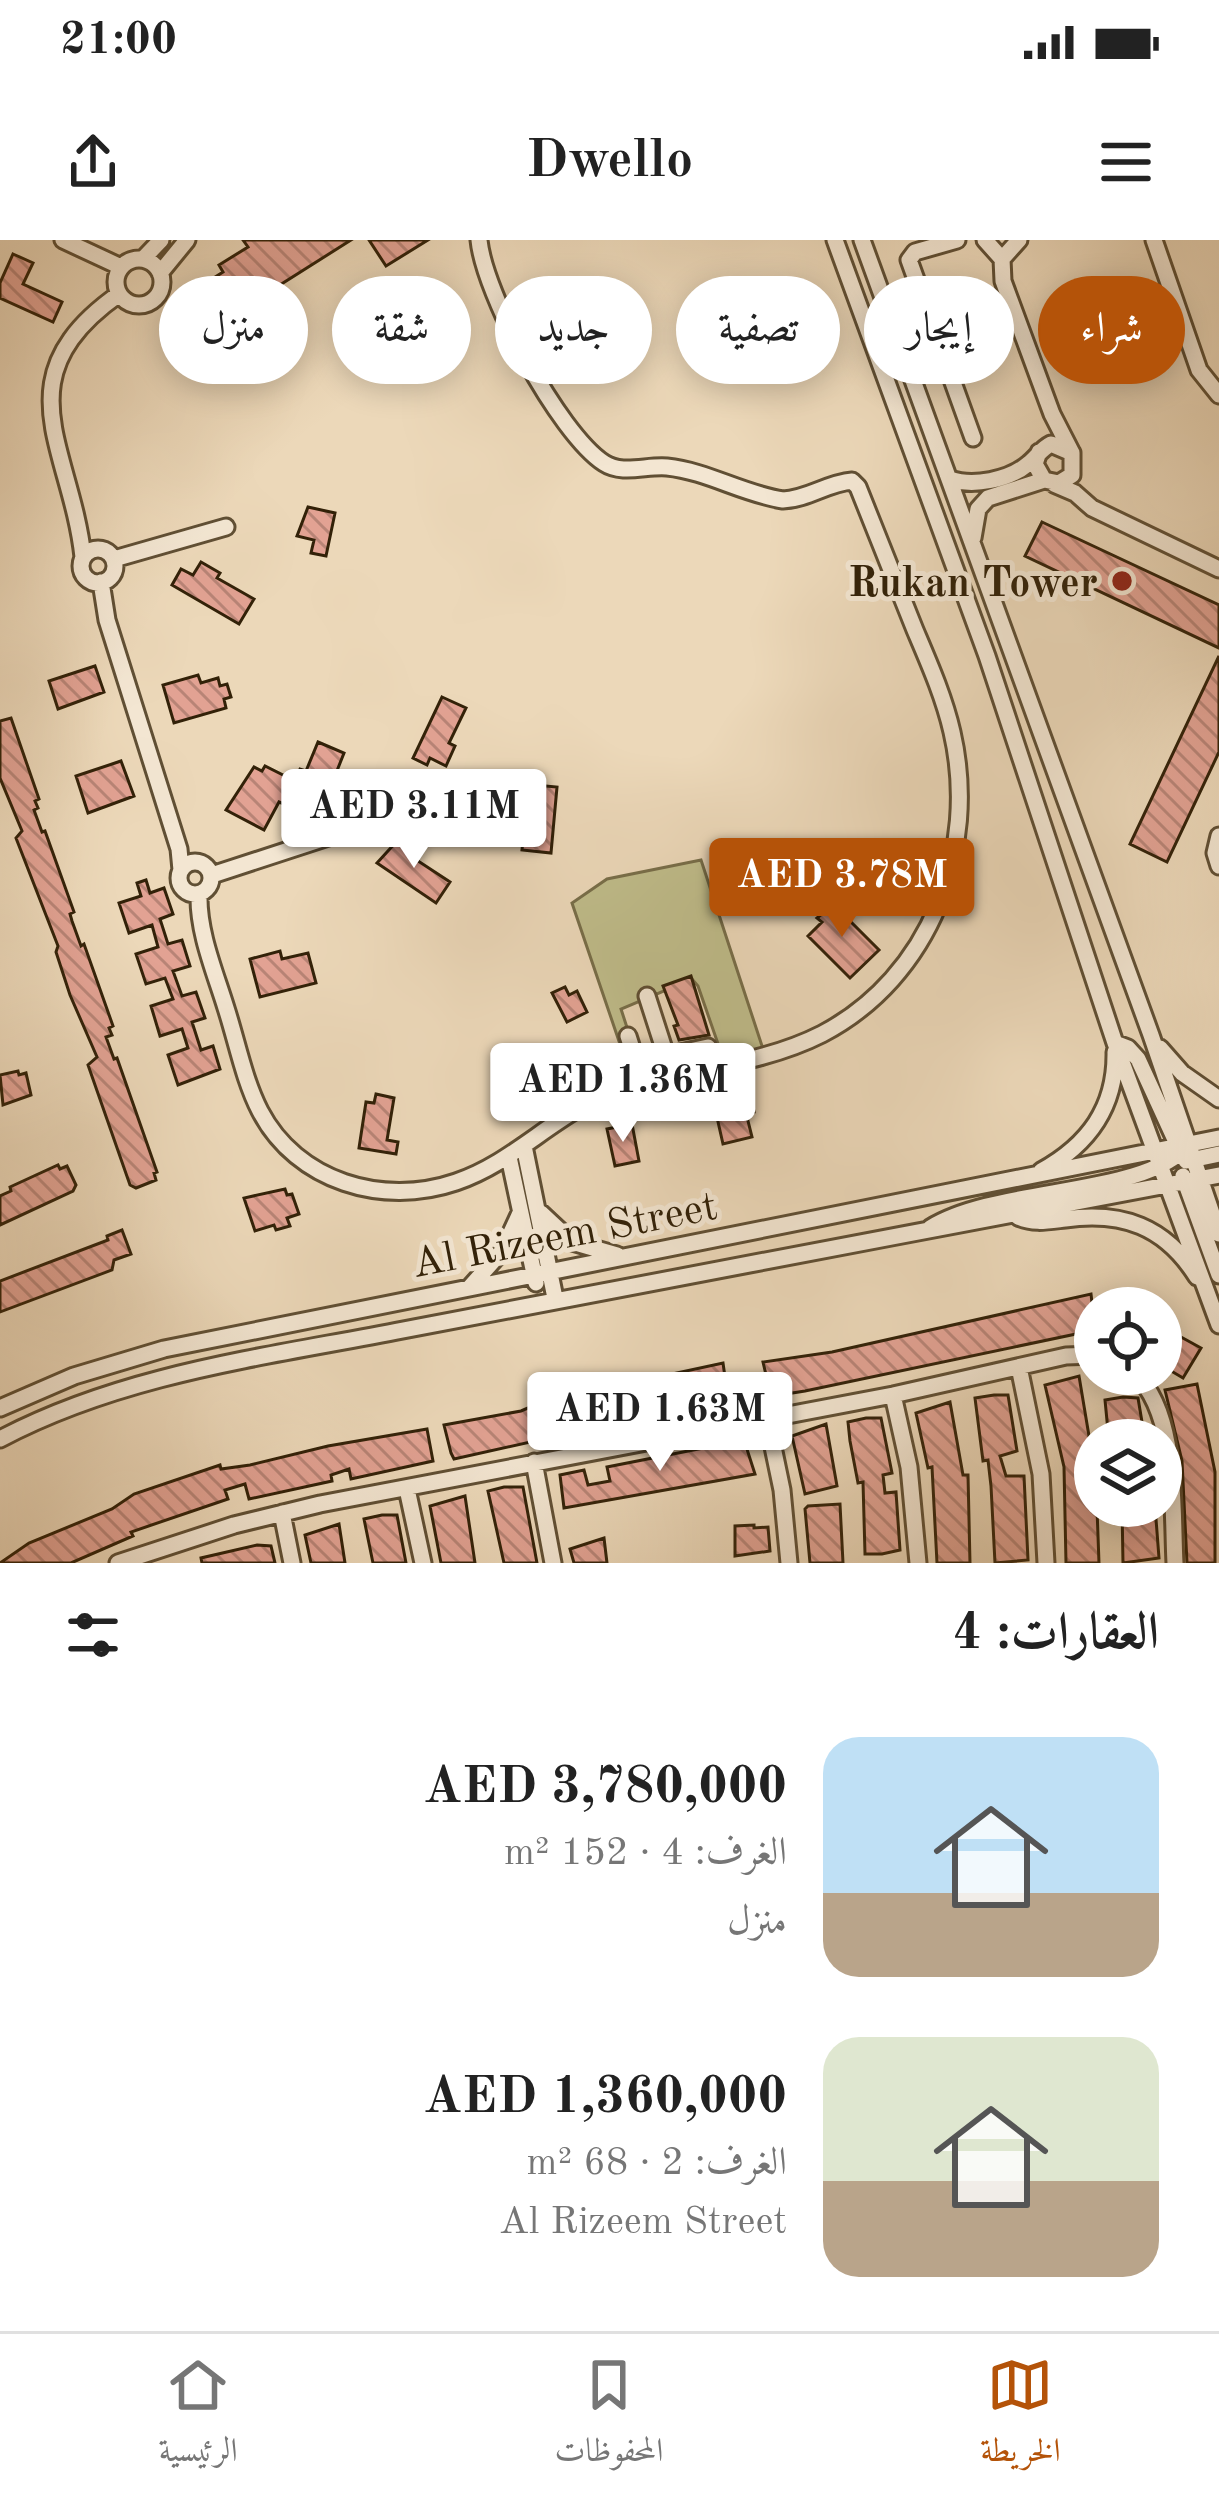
<!DOCTYPE html>
<html lang="ar">
<meta charset="utf-8">
<style>
:root{--surface:#fff;--page:#f2f2f2;--text:#222;--muted:#767676;--line:#e0e0e0;--accent:#b45309}
body{margin:0;font-family:"Old Standard TT",Amiri,serif;background:var(--page);color:var(--text);direction:rtl;height:100vh;display:flex;flex-direction:column;font-size:45px;white-space:nowrap}
*{box-sizing:border-box;margin:0}
p{font-size:39px;color:var(--muted)}
.icon{flex:none;width:66px;height:66px;fill:none;stroke:currentColor;stroke-width:2;stroke-linecap:round;stroke-linejoin:round}
.map{position:relative;height:1323px;overflow:hidden;direction:ltr}
.details{display:flex;flex-direction:column;background:var(--surface);flex:1}
.details>*{flex:none}
.top-card{position:absolute;left:36px;top:36px;width:1149px;height:108px;direction:rtl;display:flex;gap:24px}
.fabs{position:absolute;left:1074px;top:1047px;display:grid;gap:24px}
.fabs a{display:grid;place-items:center;width:108px;height:108px;border-radius:50%;background:var(--surface);box-shadow:0 6px 30px #0003;font-size:60px}
.price{position:absolute;translate:-50% -102px;padding:0 27px;border-radius:12px;background:#fff;color:#222;font-size:39px;line-height:78px;filter:drop-shadow(0 3px 6px #0008)}
.price::after{content:'';position:absolute;left:50%;top:72px;width:36px;height:27px;margin-left:-18px;background:inherit;clip-path:polygon(0 0,100% 0,50% 100%)}
.price.current{background:var(--accent);color:#fff}
ul{padding:0;list-style:none}
li{display:flex;align-items:center;gap:36px;height:300px;padding:0 60px}
li span{display:grid;place-items:center;flex:none;width:336px;height:240px;border-radius:36px;color:#555}
li>.icon{margin-inline-start:auto}
span .icon{width:144px;height:144px;fill:#fffc;stroke-width:1}
li b{font-size:51px}
h2{display:flex;justify-content:space-between;align-items:center;height:144px;padding:0 60px;font-size:51px}
.pill{padding:0 42px;border-radius:54px;background:var(--surface);box-shadow:0 6px 30px #0003;font-size:42px;line-height:108px}
.pill.current{background:var(--accent);color:#fff}
.status{display:flex;justify-content:space-between;align-items:center;height:84px;padding:0 60px;background:var(--surface);direction:ltr}
.status svg{height:33px;fill:currentColor}
header{display:flex;justify-content:space-between;align-items:center;height:156px;padding:0 60px;background:var(--surface);font-size:54px;font-weight:800}
.dock{display:flex;justify-content:space-around;align-items:center;height:168px;border-top:3px solid var(--line);background:var(--surface);font-size:33px;color:var(--muted)}
.dock a{display:grid;justify-items:center;gap:6px}
.dock .current{color:var(--accent)}
.map>svg:first-child{display:block}
.green{fill:#bfbc8a;stroke:#786e49;stroke-width:3}
.building{fill:url(#building-back-hatch);stroke:#322108;stroke-width:3}
.lines{fill:none;stroke-linecap:round;stroke-linejoin:round}
.minor-casing{stroke:#604f34;stroke-width:21}
.minor{stroke:#f3e6d2;stroke-width:15}
.poi-dot{fill:#8f2418;stroke:#f3e6d2;stroke-width:4.5}
.labels{text-anchor:middle;stroke-width:10;stroke-linejoin:round;paint-order:stroke}
.poi-label{font-size:42px;font-weight:bold;fill:#322108;stroke:#f3e6d2;text-anchor:end}
.street-label{font-size:42px;fill:#322108;stroke:#f3e6d2}
</style>
<div class="status"><b>21:00</b><svg viewBox="0 0 49 12"><path d="M0 12V9h3v3zM5 12V6h3v6zM10 12V3h3v9zM15 12V0h3v12zM26 1h20v11H26zM47 4h2v5h-2z"/></svg></div>
<header><svg class="icon" aria-label="menu" viewBox="0 0 24 24"><path d="M4 6h16M4 12h16M4 18h16"/></svg>Dwello<svg class="icon" aria-label="share" viewBox="0 0 24 24"><path d="M12 15V3M7 8l5-5 5 5M5 13v7h14v-7"/></svg></header>
<div class="map">
<svg width="1219" height="1323" viewBox="0 0 1219 1323">
<defs>
<pattern id="building-back-hatch" width="6" height="6" patternUnits="userSpaceOnUse" patternTransform="scale(3)"><rect width="6" height="6" fill="#e2a293"/><path d="M-1 5l2 2M0 0l6 6M5-1l2 2" fill="none" stroke="#b88476"/></pattern>
</defs>
<rect width="100%" height="100%" fill="#ecd8b9"/>
<filter id="stains"><feTurbulence type="fractalNoise" baseFrequency=".00167" numOctaves="4"/><feColorMatrix values="0 0 0 0 .2 0 0 0 0 .09 0 0 0 0 .02 0 0 0 .5 -.17"/></filter>
<radialGradient id="worn" r=".72"><stop offset=".6" stop-color="#630" stop-opacity="0"/><stop offset="1" stop-color="#630" stop-opacity=".3"/></radialGradient>
<path class="green" d="M701,620L765,815L725,824L698,746L692,739L621,769L633,806L622,810L572,663L607,639Z"/>
<path class="building" d="M243,0H351L272,50L289,75L257,96L240,70L217,84L195,50L223,32L219,25L248,7Z
M369,0H428L386,26Z
M13,14L33,23L23,44L62,62L53,82L0,58V43Z
M308,267L335,273L326,316L311,313L314,300L297,296Z
M1042,282L1219,365V408L1025,316Z
M201,322L220,333L217,338L254,359L239,384L172,345L181,329L193,335Z
M1219,416V512L1167,622L1130,604Z
M95,426L104,452L58,469L49,441Z
M198,435L201,443L218,438L220,446L227,444L231,457L224,459L226,468L174,483L163,445Z
M442,457L466,468L449,503L455,506L446,526L430,518L427,525L413,518Z
M11,478L39,559L35,561L38,568L34,570L42,592L45,591L74,672L70,674L72,681L81,706L84,704L113,786L109,788L112,795L106,797L114,819L117,818L157,932L154,933L156,940L136,948L130,945L88,825L97,817L70,755L56,712L58,706L16,598L22,591L0,538V481Z
M318,502L344,513L329,551L333,552L325,572L306,565L304,572L279,562L264,590L226,570L254,527L262,531L265,526L295,541L300,529L306,531Z
M121,521L134,556L88,573L76,536Z
M535,545L557,547L551,613L522,610L523,600H518L519,585L498,583L500,557L534,560Z
M398,600L419,614L415,619L450,642L436,663L377,623Z
M146,640L150,653L164,648L173,674L160,679L168,704L182,700L190,726L173,731L182,756L196,752L205,778L192,782L201,810L213,806L220,829L178,845L168,815L188,808L182,789L160,796L151,766L173,759L165,738L146,744L136,714L158,707L152,685L129,693L119,663L141,656L137,643Z
M826,657L879,710L850,738L808,696L822,682L817,678L822,674L815,667Z
M280,711L282,719L308,713L316,743L260,757L250,719Z
M691,736L709,795L679,800L674,786L678,785L663,746Z
M565,747L569,755L577,751L587,772L567,782L552,753Z
M18,831L19,835L26,833L31,855L3,865L0,835Z
M741,851L744,863L752,862L754,872L746,873L752,897L723,904L714,864L719,863L718,856Z
M376,854L394,858L387,900L398,902L396,914L359,908L366,862L374,863Z
M632,884L639,921L615,926L607,889Z
M58,925L60,929L67,926L76,945L73,951L0,985V956L11,951L10,947Z
M285,949L287,955L292,954L299,974L287,978L290,986L276,990L274,985L255,991L244,958Z
M122,990L131,1014L114,1020L112,1030L0,1072V1041L108,1000L107,996Z
M1091,1054L1095,1090L805,1151L773,1156L767,1139L763,1122L832,1112Z
M1161,1086L1201,1108L1183,1138L1161,1125Z
M723,1123L728,1158L454,1219L451,1213L444,1185L521,1171L542,1162Z
M1079,1136L1092,1214L1095,1213L1099,1323H1066L1064,1227L1045,1145Z
M1197,1144L1215,1232V1323H1187L1182,1221L1165,1150Z
M994,1155H1008L1017,1211L1000,1216L1006,1236H1024L1028,1320L995,1323L991,1246L988,1220L983,1221L975,1158Z
M1123,1157L1138,1158L1145,1200H1113L1112,1190L1108,1191L1105,1160Z
M950,1162L963,1235H968L970,1323H937L932,1227L928,1228L916,1173Z
M866,1178H881L892,1233L883,1235L885,1253L896,1252L900,1310L882,1314H865L863,1242L858,1243L850,1201L848,1182Z
M826,1184L837,1246L805,1254L792,1196Z
M427,1189L433,1221L351,1239L349,1229L331,1235L332,1241L249,1259L245,1244L225,1250L228,1259L131,1292L133,1296L71,1323H0L29,1303L112,1269L134,1254L220,1225L221,1229L250,1225L328,1206Z
M744,1200L755,1234L564,1268L560,1235L584,1230L588,1245L610,1241L607,1227Z
M504,1247H523L537,1323H504L488,1251Z
M465,1256L475,1323H441L430,1266Z
M840,1264L843,1323H810L805,1269L808,1266Z
M1122,1266H1155L1159,1318L1123,1323Z
M382,1275H397L406,1323H373L364,1279Z
M339,1284L345,1323H311L305,1295Z
M754,1285V1288L768,1287L770,1311L735,1316V1286Z
M604,1298L607,1323H574L570,1309Z
M257,1305L271,1306L275,1323H202L201,1318Z"/>
<g class="lines">
<defs>
<path id="minor" d="M63,0L121,27
M835,0L987,416L1115,803L1219,1085
M862,0L1151,795L1219,994
M957,0L915,12L909,20L973,198
M985,0L1002,19
M1019,0L1002,19L1003,41L1052,174L1072,213
M1154,0L1199,130L1219,155
M116 42a23 23 0 1 1 46 0a23 23 0 1 1-46 0Z
M143,19L161,0
M160,33L187,0
M950,239C973,247 1009,240 1028,224C1037,217 1041,209 1051,204L1072,213V235L1059,243L1044,240L1035,224L1039,212
M1054,244L1075,253L1092,268L1219,329
M973,298L978,269L988,258L1044,240
M81 326a17 17 0 1 1 34 0a17 17 0 1 1-34 0Z
M83,317C71,207 0,138 119,54
M114,319L226,287
M101,342L107,380L179,609L181,630
M1219,596L1215,613L1219,626
M179 638a16 16 0 1 1 32 0a16 16 0 1 1-32 0Z
M212,635L420,567
M199,654C198,693 215,732 226,768C237,802 244,840 260,871C297,942 383,967 456,942C518,921 557,870 621,849C687,828 759,826 822,794C931,737 979,609 952,492C944,457 929,423 915,390C896,342 877,294 858,247L852,241C827,243 808,259 783,260C743,254 707,231 667,227C647,225 622,235 604,223C558,193 484,53 479,0
M647,756L673,837
M628,796L643,843
M1115,803L1128,808L1138,819L1182,915
M1160,808L1182,833L1219,859
M666,816L708,807L715,828
M524,906L555,1058
M509,917L536,1043
M1186,921L1219,914
M1041,931C1088,905 1116,868 1115,812
M1183,936L1219,1035
M541,973L572,1002L617,1015
M1018,977C1033,984 1048,981 1065,979C1122,971 1165,986 1197,1037
M930,988C997,946 1145,957 1188,905
M470,1047L503,1010L520,973
M1019,1127L1041,1234L1046,1323
M1135,1134C1178,1173 1172,1268 1175,1323
M893,1155L909,1227L918,1323
M0,1168L74,1136L164,1109L1219,898
M767,1178L782,1250L789,1323
M0,1199C125,1133 266,1117 403,1090C675,1037 947,987 1219,935
M534,1222L553,1323
M407,1249L423,1323
M282,1273L292,1323
M118,1323L234,1285L320,1264L893,1155L1066,1116L1095,1115"/>
</defs>
<use href="#minor" class="minor-casing"/>
<use href="#minor" class="minor"/>
</g>
<circle class="poi-dot" cx="1122" cy="341" r="12"/>
<g class="labels">
<g class="poi-label">
<text x="1098" y="356">Rukan Tower</text>
</g>
<g class="street-label">
<text transform="translate(564 993) rotate(-11)" y="15">Al Rizeem Street</text>
</g>
</g>
<rect width="100%" height="100%" filter="url(#stains)"/>
<rect width="100%" height="100%" fill="url(#worn)"/>
</svg>
<div class="fabs">
<a><svg class="icon" aria-label="locate" viewBox="0 0 24 24"><circle cx="12" cy="12" r="6"/><path d="M12 2v4M12 18v4M2 12h4M18 12h4"/></svg></a>
<a><svg class="icon" aria-label="layers" viewBox="0 0 24 24"><path d="M12 4l9 5-9 5-9-5zM3 14l9 5 9-5"/></svg></a>
</div>
<b class="price" style="left:414px;top:631px">AED 3.11M</b>
<b class="price current" style="left:842px;top:700px">AED 3.78M</b>
<b class="price" style="left:623px;top:905px">AED 1.36M</b>
<b class="price" style="left:660px;top:1234px">AED 1.63M</b>
<div class="top-card">
<a class="pill current">شراء</a>
<a class="pill">إيجار</a>
<a class="pill">تصفية</a>
<a class="pill">جديد</a>
<a class="pill">شقة</a>
<a class="pill">منزل</a>
</div>
</div>
<section class="details">
<h2>العقارات: 4<svg class="icon" aria-label="filters" viewBox="0 0 24 24"><path d="M4 7h16M4 17h16"/><circle cx="9" cy="7" r="2"/><circle cx="15" cy="17" r="2"/></svg></h2>
<ul>
<li><span style="background:linear-gradient(#bfe0f5 65%,#b9a48a 0)"><svg class="icon" aria-label="home" viewBox="0 0 24 24"><path d="M3 11l9-7 9 7M6 9v11h12V9"/></svg></span><div><b>AED 3,780,000</b><p>الغرف: 4 · 152 m²</p><p>منزل</p></div></li>
<li><span style="background:linear-gradient(#dfe7d0 60%,#b9a48a 0)"><svg class="icon" aria-label="home" viewBox="0 0 24 24"><path d="M3 11l9-7 9 7M6 9v11h12V9"/></svg></span><div><b>AED 1,360,000</b><p>الغرف: 2 · 68 m²</p><p>Al Rizeem Street</p></div></li>
</ul>
</section>
<nav class="dock">
<a class="current"><svg class="icon" aria-label="map" viewBox="0 0 24 24"><path d="M3 6l6-2 6 2 6-2v14l-6 2-6-2-6 2zM9 4v14M15 6v14"/></svg>الخريطة</a>
<a><svg class="icon" aria-label="saved" viewBox="0 0 24 24"><path d="M7 4h10v16l-5-4-5 4z"/></svg>المحفوظات</a>
<a><svg class="icon" aria-label="home" viewBox="0 0 24 24"><path d="M3 11l9-7 9 7M6 9v11h12V9"/></svg>الرئيسية</a>
</nav>
